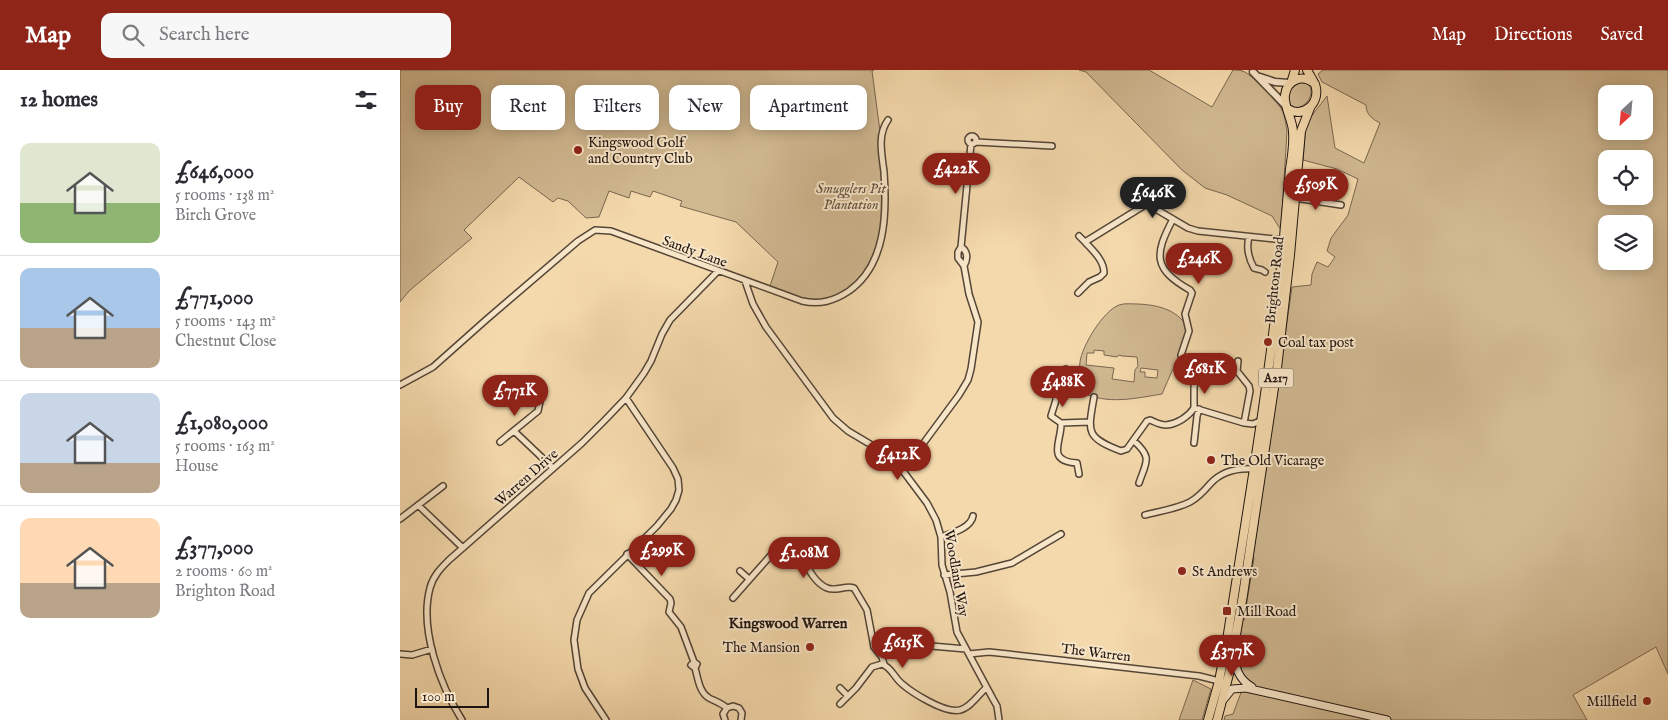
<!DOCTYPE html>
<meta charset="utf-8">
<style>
:root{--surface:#fff;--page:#f7f7f7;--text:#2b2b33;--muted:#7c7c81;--line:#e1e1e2;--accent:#8f2418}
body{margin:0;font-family:"IM FELL English",serif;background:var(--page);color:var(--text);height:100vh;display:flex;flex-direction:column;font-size:19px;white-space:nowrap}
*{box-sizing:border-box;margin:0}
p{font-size:16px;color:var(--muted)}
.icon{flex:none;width:28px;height:28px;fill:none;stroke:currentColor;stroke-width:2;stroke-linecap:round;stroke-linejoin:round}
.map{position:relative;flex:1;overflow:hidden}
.details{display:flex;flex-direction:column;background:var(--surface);width:400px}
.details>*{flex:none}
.top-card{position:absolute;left:15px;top:15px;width:475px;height:45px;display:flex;gap:10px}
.needle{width:32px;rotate:206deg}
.controls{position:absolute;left:1198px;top:15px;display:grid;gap:10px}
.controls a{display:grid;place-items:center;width:55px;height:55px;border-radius:10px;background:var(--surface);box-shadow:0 2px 12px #0003;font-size:25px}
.scale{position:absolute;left:15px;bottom:12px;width:74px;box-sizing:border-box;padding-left:5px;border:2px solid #1f140f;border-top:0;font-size:14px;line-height:18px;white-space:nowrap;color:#1f140f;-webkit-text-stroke:4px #f8e6c9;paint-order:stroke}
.price{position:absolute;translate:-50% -42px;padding:0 11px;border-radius:18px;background:var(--accent);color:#fff;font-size:16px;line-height:32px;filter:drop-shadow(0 1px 2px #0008)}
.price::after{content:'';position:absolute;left:50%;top:30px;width:15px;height:11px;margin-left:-8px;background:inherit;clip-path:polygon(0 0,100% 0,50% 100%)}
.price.on{background:#222;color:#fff}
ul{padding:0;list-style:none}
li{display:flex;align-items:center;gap:15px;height:125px;padding:0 20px}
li+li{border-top:1px solid var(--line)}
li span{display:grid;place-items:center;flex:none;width:140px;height:100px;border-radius:10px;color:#555}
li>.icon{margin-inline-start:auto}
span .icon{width:60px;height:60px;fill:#fffc;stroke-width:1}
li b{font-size:21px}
h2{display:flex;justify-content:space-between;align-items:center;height:60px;padding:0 20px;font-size:21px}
.pill{padding:0 18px;border-radius:10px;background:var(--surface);box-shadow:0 2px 12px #0003;font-size:18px;line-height:45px}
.pill.on{background:var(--accent);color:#fff}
header{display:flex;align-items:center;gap:30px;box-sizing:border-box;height:70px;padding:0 25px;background:var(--accent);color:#fff}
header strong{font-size:24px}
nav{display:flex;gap:28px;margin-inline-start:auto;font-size:18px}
.search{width:350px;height:45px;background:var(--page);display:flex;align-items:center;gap:12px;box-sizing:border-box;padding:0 18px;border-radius:10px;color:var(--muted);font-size:19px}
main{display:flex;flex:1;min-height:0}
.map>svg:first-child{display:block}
.green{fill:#d0b891;stroke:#786650;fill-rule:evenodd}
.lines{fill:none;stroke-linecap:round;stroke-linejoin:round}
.stream{stroke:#74624d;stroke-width:1}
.minor-casing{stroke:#544536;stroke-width:8}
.tertiary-casing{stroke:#544536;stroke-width:9}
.secondary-casing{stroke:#1f140f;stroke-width:9}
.trunk-casing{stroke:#1f140f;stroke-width:10}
.minor{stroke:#f8e6c9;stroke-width:5}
.tertiary{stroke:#f8e6c9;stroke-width:6}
.secondary{stroke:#f8e6c9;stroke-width:7}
.trunk{stroke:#f4d9ac;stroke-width:8}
.poi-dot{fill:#8f2418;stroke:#f8e6c9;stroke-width:2}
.labels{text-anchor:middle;stroke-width:4;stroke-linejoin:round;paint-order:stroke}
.shield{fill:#f8e6c9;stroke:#605347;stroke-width:1}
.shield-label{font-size:12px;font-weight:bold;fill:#1f140f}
.poi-label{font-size:14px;fill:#1f140f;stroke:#f8e6c9;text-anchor:start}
.park-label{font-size:14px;font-style:italic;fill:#5d4d3c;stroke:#f8e6c9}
.street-label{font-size:14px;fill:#1f140f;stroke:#f8e6c9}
.neighbourhood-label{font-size:15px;font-weight:bold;fill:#1f140f;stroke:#f8e6c9}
</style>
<header>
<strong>Map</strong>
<div class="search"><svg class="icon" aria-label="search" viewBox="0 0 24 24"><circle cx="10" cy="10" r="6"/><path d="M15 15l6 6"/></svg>Search here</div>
<nav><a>Map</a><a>Directions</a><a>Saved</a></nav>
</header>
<main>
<section class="details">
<h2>12 homes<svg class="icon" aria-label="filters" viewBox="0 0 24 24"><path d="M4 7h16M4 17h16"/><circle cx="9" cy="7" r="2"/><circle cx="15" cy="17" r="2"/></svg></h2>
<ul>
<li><span style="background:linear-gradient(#dfe7d0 60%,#8fb573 0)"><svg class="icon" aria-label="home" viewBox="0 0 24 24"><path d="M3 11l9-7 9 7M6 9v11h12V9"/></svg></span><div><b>£646,000</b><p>5 rooms · 138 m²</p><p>Birch Grove</p></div></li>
<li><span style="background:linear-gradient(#a9c7e8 60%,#b9a48a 0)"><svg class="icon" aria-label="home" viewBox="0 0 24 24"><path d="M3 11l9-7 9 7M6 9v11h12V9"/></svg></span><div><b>£771,000</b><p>5 rooms · 143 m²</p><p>Chestnut Close</p></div></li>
<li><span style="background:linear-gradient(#c9d6e8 70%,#b9a48a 0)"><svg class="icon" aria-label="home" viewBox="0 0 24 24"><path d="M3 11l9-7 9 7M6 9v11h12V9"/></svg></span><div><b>£1,080,000</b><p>5 rooms · 163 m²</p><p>House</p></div></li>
<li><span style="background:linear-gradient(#ffd9b3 65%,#b9a48a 0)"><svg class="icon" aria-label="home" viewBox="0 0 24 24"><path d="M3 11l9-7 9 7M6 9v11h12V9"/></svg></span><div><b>£377,000</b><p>2 rooms · 60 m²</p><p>Brighton Road</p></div></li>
</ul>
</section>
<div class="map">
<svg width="1268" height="650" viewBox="0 0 1268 650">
<rect width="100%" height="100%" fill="#f4d9ac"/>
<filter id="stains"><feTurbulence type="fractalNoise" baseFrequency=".004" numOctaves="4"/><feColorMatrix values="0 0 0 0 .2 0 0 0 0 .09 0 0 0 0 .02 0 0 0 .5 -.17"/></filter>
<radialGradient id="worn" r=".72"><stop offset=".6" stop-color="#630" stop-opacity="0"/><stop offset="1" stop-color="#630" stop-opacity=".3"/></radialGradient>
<path class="green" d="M0,0H474L472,1L481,69L485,138L479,179L468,202L438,228L415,234L369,219L378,192L336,152L280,136L282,131L253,121L250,127L231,121L229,128L209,121L199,147L186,148L168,131L158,128L153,132L119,107L64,160L72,168L9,221L0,232Z
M679,0H749L812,37L833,0C837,0 841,0 845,2C855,8 878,31 883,42C885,48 886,55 887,61L881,160L872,146L827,125L805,118L782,100L686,2Z
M923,0H1268V604L1256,577L1173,625L1187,650H824L825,646L833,644L842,620L850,617L842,603L838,581L858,453L892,217L911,215L912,204L917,192L928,197L935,187L927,181L931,168L948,145L958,109L937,99L903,90L906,53L927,26L935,78L964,93L980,53C972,49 966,44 966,35L922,12L918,4ZM1206,24H1244V61H1206ZM1206,89H1244V126H1206ZM1206,154H1244V191H1206Z
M901,10L910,15C917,35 887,48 887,28C887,25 890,20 891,16Z
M738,234C759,235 780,240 789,261L781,285L772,301L762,324C737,328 712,334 688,325C683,315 678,304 680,292C682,276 703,241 719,235C724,233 732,234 738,234ZM694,280L704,281V285L717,287L719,285L722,286L737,287L738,296L735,300L734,312L712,309L714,298L686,295L687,283H694ZM741,298L758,300L757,308L745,307V302H740Z
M793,610L811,619L802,650H779Z"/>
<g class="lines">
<path class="stream" d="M844,550L854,488"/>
<defs>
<path id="minor" d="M568 70a4 4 0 1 1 8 0a4 4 0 1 1-8 0Z
M576,72L652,76
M743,118L742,125L745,135
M895,128L941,135
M773,149C754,185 753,199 790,220L792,223L785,244L789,261L781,285
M679,166L685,172
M849,167C846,178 849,189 854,198L862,200L865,202
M561,177L571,74
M345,211L353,234L366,257L433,348L448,361L485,383L503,401L527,433L536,450L541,467L542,495L550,522L557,562L593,629L597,636L599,650
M678,223L689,212L700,207L704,203C704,190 693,181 685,172L745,135H749L788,158L798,161L884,170
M838,291L837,301L849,316L850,321L844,353
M666,299L660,301L656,307V330L651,346L661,353L690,352
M0,315L33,297L87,249L178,171L195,160L211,161L402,231C420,235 434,231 449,221C486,195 487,143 484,102C482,85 477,65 488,50
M694,327C688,362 685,367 721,381L727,379L747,351L750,350C755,352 760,355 766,355C777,354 788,347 794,338L844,353L853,354L860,351
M794,338V317L797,306
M661,353C662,371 645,391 677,393L679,404
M114,361L153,398
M734,371C753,388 746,392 739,413
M100,372L138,341L141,327
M794,373L797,346L799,339
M503,401L559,325L568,310L571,299L578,252L569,224L564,196L558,188V182L561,177C568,181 568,189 564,196
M18,435L63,478
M745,445C760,441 776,439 790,432C799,427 804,421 810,414C821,402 837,398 853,399
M0,449L43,416
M541,467C552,463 571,458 573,446
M227,484L270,529L271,533L269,542L281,557L294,592
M340,501L349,509
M544,505L576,502L612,493L661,464
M333,528L379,476L383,473L393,475C405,487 410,511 427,518C436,522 445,515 454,518L467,540L474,577L482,587L484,594
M474,571L566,579
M0,584L12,585L32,579
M569,584L589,582L608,584L799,606L819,611
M295,598L297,594L294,592L291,595L295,598C298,608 299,622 309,628C315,631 321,633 327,638
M440,618L448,626
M440,634L456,618L472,597L482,594C492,598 493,606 501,613C511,622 545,644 560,640C570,638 579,624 586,618
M62,650C40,615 19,559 30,518C33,506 41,498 49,490L182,373L204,351L226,328L244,303L251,291L262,264L270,250L318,201
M206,650L185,618L178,599L174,570L177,550L189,523L257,456L271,439L276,430L279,420L278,409L273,398L226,328
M325,650L323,644L327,638L333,636L339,638L342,643L341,650"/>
<path id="tertiary" d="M853,2L885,35
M860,7L875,12L890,13"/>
<path id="secondary" d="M834,582C835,597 838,609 852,617
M824,629L832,619L846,618L987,650"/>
<path id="trunk" d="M892,10L895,0
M888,39C902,48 919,35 916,18C915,12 910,6 907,0
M808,650L819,611L827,570C848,436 871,302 884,167C886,145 888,122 890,99C892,87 894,74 893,62C893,50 883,35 885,25C887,10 902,3 915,14
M817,650L829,604L843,525L877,298L890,185L901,61L910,38"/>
</defs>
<use href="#minor" class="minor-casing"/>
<use href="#tertiary" class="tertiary-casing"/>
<use href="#secondary" class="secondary-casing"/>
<use href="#trunk" class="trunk-casing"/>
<use href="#minor" class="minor"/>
<use href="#tertiary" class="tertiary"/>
<use href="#secondary" class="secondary"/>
<use href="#trunk" class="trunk"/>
</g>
<g class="poi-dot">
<circle cx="178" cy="80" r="5"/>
<circle cx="868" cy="272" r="5"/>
<circle cx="811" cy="390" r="5"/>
<circle cx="782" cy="501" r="5"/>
<rect x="822" y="536" width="10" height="10" rx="2.5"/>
<circle cx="410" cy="577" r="5"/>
<circle cx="1247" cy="631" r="5"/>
</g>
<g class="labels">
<rect class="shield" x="858.5" y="298.5" width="35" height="19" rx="4"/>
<g class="shield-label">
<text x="876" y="312">A217</text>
</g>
<g class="poi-label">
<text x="188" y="77">Kingswood Golf<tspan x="188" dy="16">and Country Club</tspan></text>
<text x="878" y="277">Coal tax post</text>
<text x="821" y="395">The Old Vicarage</text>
<text x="792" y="506">St Andrews</text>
<text x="837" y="546">Mill Road</text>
<text x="400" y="582" text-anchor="end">The Mansion</text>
<text x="1237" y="636" text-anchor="end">Millfield</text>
</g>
<g class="park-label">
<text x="451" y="123">Smugglers Pit<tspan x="451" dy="16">Plantation</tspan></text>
</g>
<g class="street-label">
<text transform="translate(295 181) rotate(20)" y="5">Sandy Lane</text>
<text transform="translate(874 210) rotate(-84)" y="5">Brighton Road</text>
<text transform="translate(126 407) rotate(-41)" y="5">Warren Drive</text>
<text transform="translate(557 503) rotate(80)" y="5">Woodland Way</text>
<text transform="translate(696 582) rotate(7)" y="5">The Warren</text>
</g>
<g class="neighbourhood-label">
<text x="388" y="558">Kingswood Warren</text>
</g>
</g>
<rect width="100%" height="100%" filter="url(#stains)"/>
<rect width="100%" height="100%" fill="url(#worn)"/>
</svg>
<div class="controls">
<a><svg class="needle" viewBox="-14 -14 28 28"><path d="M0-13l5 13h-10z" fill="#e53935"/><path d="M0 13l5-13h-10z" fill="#7c7c81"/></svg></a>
<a><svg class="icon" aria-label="locate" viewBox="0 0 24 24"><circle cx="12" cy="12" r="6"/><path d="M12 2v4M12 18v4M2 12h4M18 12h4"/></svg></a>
<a><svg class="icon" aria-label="layers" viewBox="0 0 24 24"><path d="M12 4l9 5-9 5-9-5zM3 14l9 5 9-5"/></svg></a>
</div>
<div class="scale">100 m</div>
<b class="price" style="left:556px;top:125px">£422K</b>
<b class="price" style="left:916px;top:141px">£509K</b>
<b class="price on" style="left:753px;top:149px">£646K</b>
<b class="price" style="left:799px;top:215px">£246K</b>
<b class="price" style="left:805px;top:325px">£681K</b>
<b class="price" style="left:663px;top:338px">£488K</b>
<b class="price" style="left:115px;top:347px">£771K</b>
<b class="price" style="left:498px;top:411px">£412K</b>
<b class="price" style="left:262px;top:507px">£299K</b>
<b class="price" style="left:404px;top:509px">£1.08M</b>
<b class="price" style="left:503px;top:599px">£615K</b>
<b class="price" style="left:832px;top:607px">£377K</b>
<div class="top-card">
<a class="pill on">Buy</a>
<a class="pill">Rent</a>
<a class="pill">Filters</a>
<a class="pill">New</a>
<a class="pill">Apartment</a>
</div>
</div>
</main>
